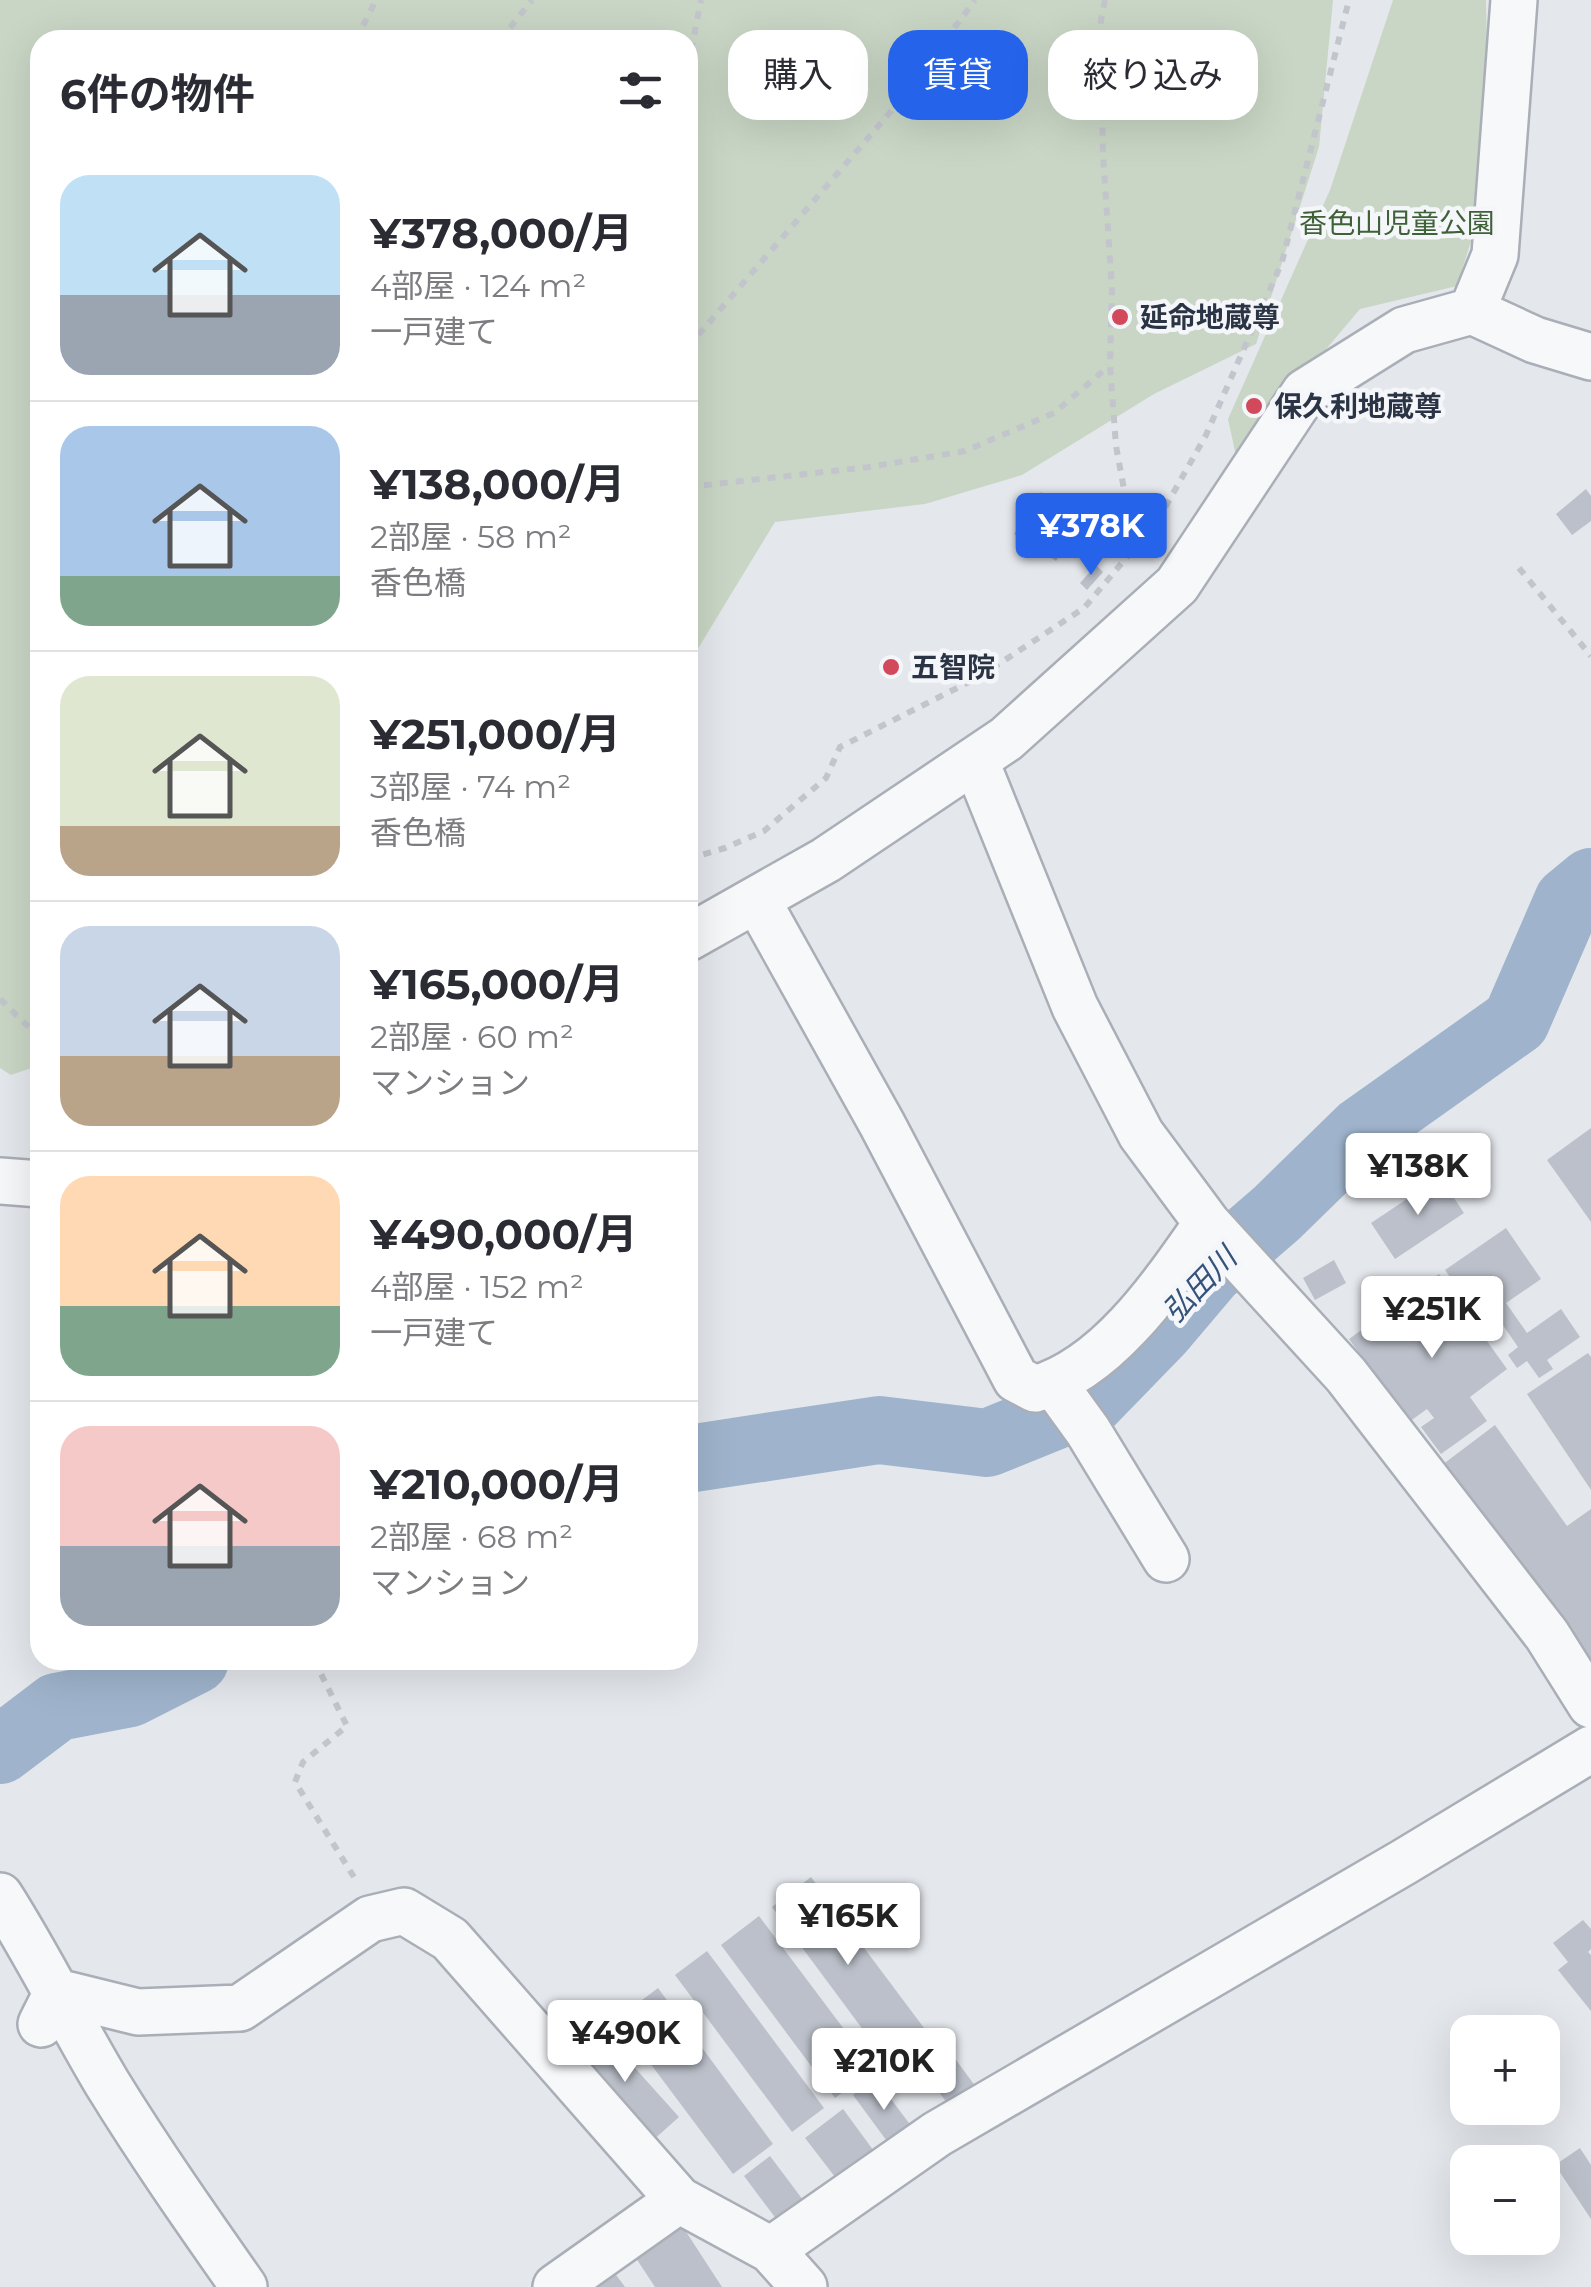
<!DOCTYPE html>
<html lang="ja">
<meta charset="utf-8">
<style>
:root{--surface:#fff;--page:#f2f2f3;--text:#2b2b33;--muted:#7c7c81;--line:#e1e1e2;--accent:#2563eb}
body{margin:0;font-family:Montserrat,"Noto Sans JP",sans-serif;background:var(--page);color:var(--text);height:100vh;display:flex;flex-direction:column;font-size:38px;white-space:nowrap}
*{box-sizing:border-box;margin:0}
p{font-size:32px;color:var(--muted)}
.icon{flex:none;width:55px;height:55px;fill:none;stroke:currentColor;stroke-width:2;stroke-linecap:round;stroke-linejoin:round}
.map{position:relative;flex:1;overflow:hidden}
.side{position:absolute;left:30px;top:30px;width:668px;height:1640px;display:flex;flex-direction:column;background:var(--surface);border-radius:30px;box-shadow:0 10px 40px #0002}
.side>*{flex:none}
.top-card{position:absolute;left:728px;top:30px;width:712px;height:90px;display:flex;gap:20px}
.buttons{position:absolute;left:1450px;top:2015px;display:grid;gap:20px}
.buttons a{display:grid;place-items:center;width:110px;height:110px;border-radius:20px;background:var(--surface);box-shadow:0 10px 40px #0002;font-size:50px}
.price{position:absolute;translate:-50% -85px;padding:0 22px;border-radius:10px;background:#fff;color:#222;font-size:32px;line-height:65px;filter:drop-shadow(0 2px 5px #0008)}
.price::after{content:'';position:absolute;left:50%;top:60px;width:30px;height:22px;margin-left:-15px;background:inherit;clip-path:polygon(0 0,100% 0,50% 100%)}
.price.on{background:var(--accent);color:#fff}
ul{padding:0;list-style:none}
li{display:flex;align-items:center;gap:30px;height:250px;padding:0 30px}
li+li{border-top:2px solid var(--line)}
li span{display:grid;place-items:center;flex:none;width:280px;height:200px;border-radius:30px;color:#555}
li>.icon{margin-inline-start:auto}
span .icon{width:120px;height:120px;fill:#fffc;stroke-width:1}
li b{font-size:42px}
h2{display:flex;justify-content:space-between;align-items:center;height:120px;padding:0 30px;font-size:42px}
.pill{padding:0 35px;border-radius:30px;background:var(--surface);box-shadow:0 10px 40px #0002;font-size:35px;line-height:90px}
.pill.on{background:var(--accent);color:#fff}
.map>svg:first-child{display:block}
.green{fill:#c9d6c5}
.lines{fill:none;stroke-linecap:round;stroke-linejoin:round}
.river{stroke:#9fb4cc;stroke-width:68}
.building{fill:#bbc0ca}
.minor-casing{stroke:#a9aeb7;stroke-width:50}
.path{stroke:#c2c5cb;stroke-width:6;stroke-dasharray:8 8;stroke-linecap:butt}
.minor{stroke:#f7f8fa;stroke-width:45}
.poi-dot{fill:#d1495b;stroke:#f4f6f9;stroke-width:4}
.labels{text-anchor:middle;stroke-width:9;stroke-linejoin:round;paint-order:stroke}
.park-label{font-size:28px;fill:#3f6138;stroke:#f4f6f9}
.poi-label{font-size:28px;font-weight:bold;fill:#2b3445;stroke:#f4f6f9;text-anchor:start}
.water-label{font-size:30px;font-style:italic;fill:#34527a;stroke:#f4f6f9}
</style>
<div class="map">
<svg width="1591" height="2287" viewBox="0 0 1591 2287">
<rect width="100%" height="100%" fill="#e4e7ec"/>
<path class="green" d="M0,0H1333L1319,147L1256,344L1154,394L1022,475L925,504L775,522L688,665V40H40V1065L11,1075L0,1068Z
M1393,0H1486L1487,53L1480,212L1457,286L1360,309L1236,456L1228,419L1330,190Z"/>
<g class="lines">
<path class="river" d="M688,1459L879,1430L987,1443L1091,1401L1160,1330L1210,1271L1277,1213L1361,1131L1516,1021L1568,901L1591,882
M0,1750L57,1707L130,1693L195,1660"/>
</g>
<path class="building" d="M1586,489L1591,496V521L1572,535L1556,514Z
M1041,492L1083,518L1079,524L1090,530L1078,550L1067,543L1056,561L1014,534Z
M1096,565L1103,572L1087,590L1080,583Z
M1591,1128V1222L1547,1160Z
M1440,1177L1464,1213L1395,1259L1371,1223Z
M1506,1228L1541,1279L1506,1303L1527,1333L1561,1309L1580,1337L1547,1360L1553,1369L1539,1378L1527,1361L1517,1368L1508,1355L1518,1347L1487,1302L1474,1311L1445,1270Z
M1334,1260L1346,1283L1315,1300L1303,1278Z
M1439,1274L1507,1369L1470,1397L1487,1421L1441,1454L1421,1427L1434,1418L1427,1409L1409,1422L1349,1339Z
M1588,1353L1591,1357V1490L1527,1394Z
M1495,1425L1567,1526L1591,1509V1659L1523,1565L1518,1569L1442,1465Z
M811,1877L924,2028L884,2058L772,1907Z
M759,1916L874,2069L835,2098L721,1945Z
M1583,1920L1591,1929V1949L1588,1952L1591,1955V2011L1558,1970L1568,1962L1553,1943Z
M707,1951L824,2108L792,2132L675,1975Z
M658,1988L773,2144L733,2174L617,2019Z
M599,2028L679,2117L651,2142L570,2053Z
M933,2029L979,2091L953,2111L907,2049Z
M875,2078L915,2131L892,2148L853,2095Z
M843,2109L879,2158L842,2186L805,2138Z
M1580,2148L1591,2165V2219L1555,2165Z
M770,2156L809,2208L783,2228L744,2176Z
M681,2224L722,2287H655L634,2255Z
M611,2268L625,2287H585Z"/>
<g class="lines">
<defs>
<path id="minor" d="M1472,311L1495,255L1514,0
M976,762L1075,1007L1141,1134L1207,1223L1346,1375L1547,1635L1591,1705
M757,900L882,1124L1016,1379L1035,1389C1109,1368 1165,1283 1207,1223
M688,938L826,860L1006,739L1177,585L1305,392L1404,330L1472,311L1535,340L1591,357
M0,1181L40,1184
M1054,1384L1088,1431L1166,1559
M0,1896C39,1957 70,2021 107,2083C150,2153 197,2220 244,2287
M41,2024L57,1992L138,2012L240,2008L370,1919L404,1911L450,1939L679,2200L771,2250L937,2134L1404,1862L1591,1749
M771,2250L804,2287
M556,2287L679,2200"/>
</defs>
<use href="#minor" class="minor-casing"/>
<path class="path" d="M1105,0L1101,20L1103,155L1112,288L1110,365L1116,446L1126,500L1158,520
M356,40L376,0
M500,40L532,0
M688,66L701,0
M688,347L899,102L975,0
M688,487L869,467L965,451L1054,413L1109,366
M1519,568L1591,656
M688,859L725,848L764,831L826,778L840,747L979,677L1084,608L1158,520L1206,435L1282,262L1349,0
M0,999L40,1038
M314,1660L347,1726L303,1762L295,1782L357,1882"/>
<use href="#minor" class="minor"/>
</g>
<g class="poi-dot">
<circle cx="1120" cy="317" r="10"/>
<circle cx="1254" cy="406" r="10"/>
<circle cx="891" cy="667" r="10"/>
</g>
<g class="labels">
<g class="park-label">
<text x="1397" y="233">香色山児童公園</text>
</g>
<g class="poi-label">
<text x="1140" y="327">延命地蔵尊</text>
<text x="1274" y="416">保久利地蔵尊</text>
<text x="911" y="677">五智院</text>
</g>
<g class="water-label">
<text transform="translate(1200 1285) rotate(-46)" y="10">弘田川</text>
</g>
</g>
</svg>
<div class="buttons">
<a>+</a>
<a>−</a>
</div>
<b class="price on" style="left:1091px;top:578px">¥378K</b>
<b class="price" style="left:1418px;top:1218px">¥138K</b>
<b class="price" style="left:1432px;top:1361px">¥251K</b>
<b class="price" style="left:848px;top:1968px">¥165K</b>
<b class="price" style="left:625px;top:2085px">¥490K</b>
<b class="price" style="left:884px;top:2113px">¥210K</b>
<div class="top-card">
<a class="pill">購入</a>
<a class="pill on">賃貸</a>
<a class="pill">絞り込み</a>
</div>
<section class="side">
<h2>6件の物件<svg class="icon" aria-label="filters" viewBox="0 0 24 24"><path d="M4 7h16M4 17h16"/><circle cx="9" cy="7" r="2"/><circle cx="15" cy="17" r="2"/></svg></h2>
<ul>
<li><span style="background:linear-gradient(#bfe0f5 60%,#9aa5b1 0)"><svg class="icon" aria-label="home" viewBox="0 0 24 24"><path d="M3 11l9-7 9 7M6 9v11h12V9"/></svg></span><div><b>¥378,000/月</b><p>4部屋 · 124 m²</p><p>一戸建て</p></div></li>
<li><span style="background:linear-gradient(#a9c7e8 75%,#7fa58c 0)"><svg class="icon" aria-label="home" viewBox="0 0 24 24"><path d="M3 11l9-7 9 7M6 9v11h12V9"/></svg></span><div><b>¥138,000/月</b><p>2部屋 · 58 m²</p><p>香色橋</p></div></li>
<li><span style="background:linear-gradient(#dfe7d0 75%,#b9a48a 0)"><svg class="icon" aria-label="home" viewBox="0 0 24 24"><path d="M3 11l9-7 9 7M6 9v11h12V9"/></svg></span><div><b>¥251,000/月</b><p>3部屋 · 74 m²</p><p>香色橋</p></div></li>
<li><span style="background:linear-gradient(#c9d6e8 65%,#b9a48a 0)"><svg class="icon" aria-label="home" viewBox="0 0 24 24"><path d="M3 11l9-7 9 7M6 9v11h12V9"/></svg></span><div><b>¥165,000/月</b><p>2部屋 · 60 m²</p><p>マンション</p></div></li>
<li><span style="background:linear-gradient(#ffd9b3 65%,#7fa58c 0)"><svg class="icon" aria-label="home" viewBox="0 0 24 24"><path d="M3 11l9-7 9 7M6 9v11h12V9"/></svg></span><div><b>¥490,000/月</b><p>4部屋 · 152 m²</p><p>一戸建て</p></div></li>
<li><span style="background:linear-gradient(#f6c9c9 60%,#9aa5b1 0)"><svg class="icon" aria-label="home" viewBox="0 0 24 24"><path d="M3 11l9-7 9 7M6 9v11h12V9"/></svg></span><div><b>¥210,000/月</b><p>2部屋 · 68 m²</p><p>マンション</p></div></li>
</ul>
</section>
</div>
